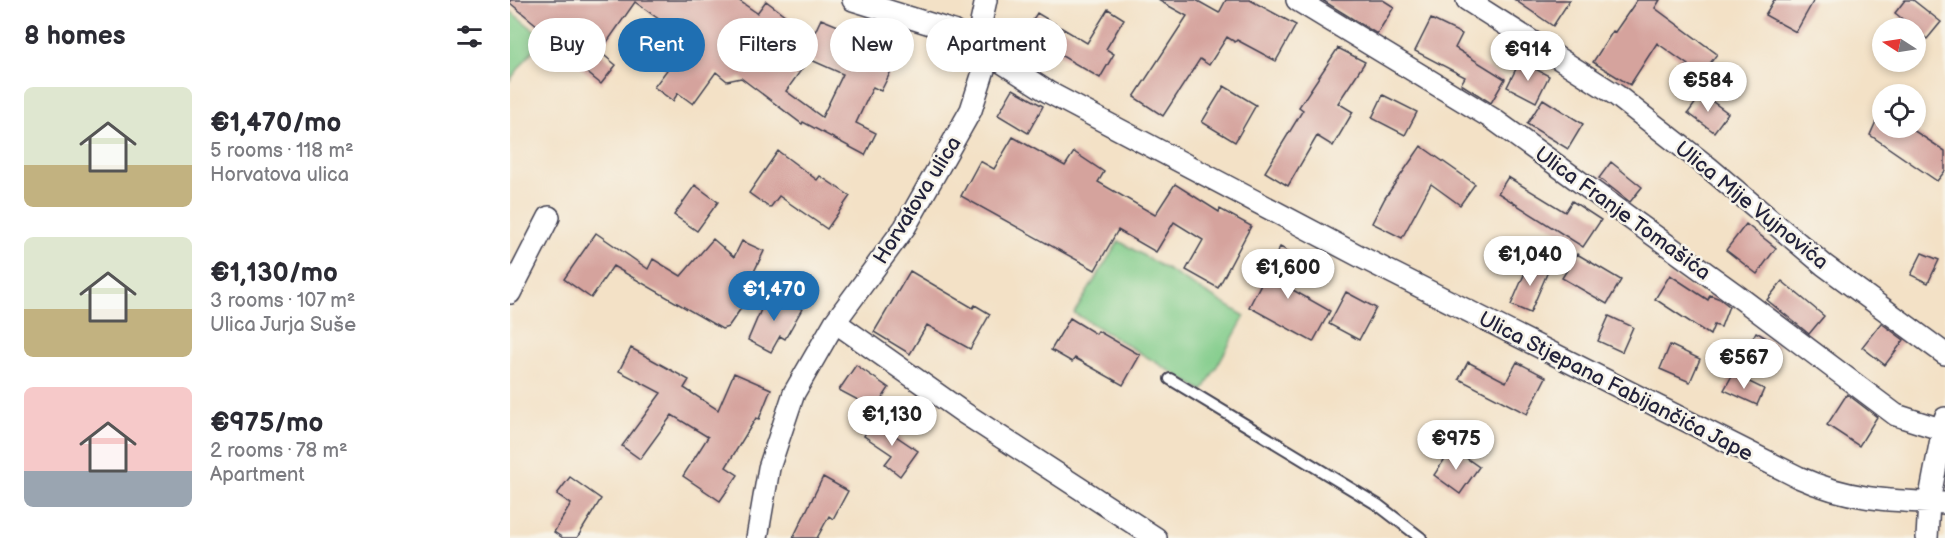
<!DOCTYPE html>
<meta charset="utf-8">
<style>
:root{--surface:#fff;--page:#f2f2f3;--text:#2b2b33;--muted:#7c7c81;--accent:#1f6fb2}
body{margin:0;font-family:"Balsamiq Sans",sans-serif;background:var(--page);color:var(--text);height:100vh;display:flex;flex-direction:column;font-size:22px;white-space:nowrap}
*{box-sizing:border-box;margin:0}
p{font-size:20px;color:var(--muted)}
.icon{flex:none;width:33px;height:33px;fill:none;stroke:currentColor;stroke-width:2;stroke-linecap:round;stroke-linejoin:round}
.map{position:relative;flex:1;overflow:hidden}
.side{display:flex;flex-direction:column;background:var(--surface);width:510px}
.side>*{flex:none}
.guide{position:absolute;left:18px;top:18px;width:570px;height:54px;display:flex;gap:12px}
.needle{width:39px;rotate:282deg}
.buttons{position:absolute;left:1362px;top:18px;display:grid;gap:12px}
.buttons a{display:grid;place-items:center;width:54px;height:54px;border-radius:50%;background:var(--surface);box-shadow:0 3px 9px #0003;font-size:30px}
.price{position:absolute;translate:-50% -51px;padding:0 14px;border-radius:21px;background:#fff;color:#222;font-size:20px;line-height:39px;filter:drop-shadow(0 2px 3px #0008)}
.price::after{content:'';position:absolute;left:50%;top:36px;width:18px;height:14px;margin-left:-9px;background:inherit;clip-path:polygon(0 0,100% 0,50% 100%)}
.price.on{background:var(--accent);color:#fff}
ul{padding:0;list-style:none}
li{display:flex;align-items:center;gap:18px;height:150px;padding:0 24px}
li span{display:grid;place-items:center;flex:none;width:168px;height:120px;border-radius:9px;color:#555}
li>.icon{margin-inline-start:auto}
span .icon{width:72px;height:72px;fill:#fffc;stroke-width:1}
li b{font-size:26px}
h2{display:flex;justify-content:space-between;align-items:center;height:72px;padding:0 24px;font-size:26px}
.tag{padding:0 21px;border-radius:27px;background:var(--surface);box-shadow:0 3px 9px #0003;font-size:21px;line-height:54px}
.tag.on{background:var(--accent);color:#fff}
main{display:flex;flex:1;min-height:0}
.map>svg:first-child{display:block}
.green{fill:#81cc8a;stroke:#527762;stroke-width:1.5}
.building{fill:#d5a39d;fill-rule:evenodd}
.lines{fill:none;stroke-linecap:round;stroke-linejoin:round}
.lane-casing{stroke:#413f50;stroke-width:14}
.street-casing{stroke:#413f50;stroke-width:24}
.lane{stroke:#fff;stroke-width:10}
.street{stroke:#fff;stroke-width:21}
.labels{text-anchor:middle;stroke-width:5;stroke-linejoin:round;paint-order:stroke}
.street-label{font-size:21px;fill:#22223b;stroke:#f7f3e8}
</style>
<main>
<section class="side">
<h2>8 homes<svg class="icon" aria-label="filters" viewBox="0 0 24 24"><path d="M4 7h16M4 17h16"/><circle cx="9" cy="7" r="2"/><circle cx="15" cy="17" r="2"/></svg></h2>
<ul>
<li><span style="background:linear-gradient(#dfe7d0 65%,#c2b280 0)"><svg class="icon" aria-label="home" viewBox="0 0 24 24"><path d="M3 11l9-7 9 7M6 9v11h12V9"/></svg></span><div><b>€1,470/mo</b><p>5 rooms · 118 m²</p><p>Horvatova ulica</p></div></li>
<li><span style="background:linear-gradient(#dfe7d0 60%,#c2b280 0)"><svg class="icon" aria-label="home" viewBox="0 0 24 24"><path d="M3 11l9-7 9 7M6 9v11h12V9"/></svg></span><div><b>€1,130/mo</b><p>3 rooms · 107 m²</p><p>Ulica Jurja Suše</p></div></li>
<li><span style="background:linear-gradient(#f6c9c9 70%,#9aa5b1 0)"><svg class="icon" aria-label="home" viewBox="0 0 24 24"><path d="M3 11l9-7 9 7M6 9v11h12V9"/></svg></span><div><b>€975/mo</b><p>2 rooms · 78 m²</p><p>Apartment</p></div></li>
</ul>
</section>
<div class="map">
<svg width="1435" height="538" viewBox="0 0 1435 538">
<rect width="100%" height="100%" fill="#f7f3e8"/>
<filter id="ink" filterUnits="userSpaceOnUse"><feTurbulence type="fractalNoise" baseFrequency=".0167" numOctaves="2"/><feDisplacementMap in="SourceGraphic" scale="12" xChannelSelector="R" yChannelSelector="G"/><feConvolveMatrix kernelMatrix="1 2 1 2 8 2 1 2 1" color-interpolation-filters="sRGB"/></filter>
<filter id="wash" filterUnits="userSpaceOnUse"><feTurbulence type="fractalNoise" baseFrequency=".008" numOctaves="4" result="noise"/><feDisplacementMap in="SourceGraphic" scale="24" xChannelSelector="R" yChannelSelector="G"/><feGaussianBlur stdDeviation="1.35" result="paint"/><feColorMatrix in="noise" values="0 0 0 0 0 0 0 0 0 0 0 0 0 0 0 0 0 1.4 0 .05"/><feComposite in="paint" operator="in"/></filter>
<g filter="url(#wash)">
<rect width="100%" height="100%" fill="#f3e1c6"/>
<path class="green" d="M0,11L33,37L0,80Z
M609,241L735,316L693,391L564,313Z"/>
<g id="blocks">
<path class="building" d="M0,0H228L247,13L256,1L303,36L311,19L357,38V37L390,53L371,91L363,87L346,123L366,133L355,155L293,122L292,124L231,78L217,81L206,72L183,104L168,93L163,101L144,87L157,70L140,58L161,28L125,2L90,52L106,65L91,84L59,58L55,62L47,55L43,61L28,49L39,35L0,3ZM299,59L333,74L312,117L276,91Z
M648,0H686L709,13L716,0H740L786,25L766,61L727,40L725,42L717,37L699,65L690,59L653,116L624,97L677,16Z
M812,0H873L884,7L867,34Z
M1005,0H1060L1043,26Z
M1127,0H1150L1145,8L1207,54L1177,95L1163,84L1178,65L1147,43L1120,85L1083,62L1103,31L1105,32Z
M1264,0H1304L1286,32L1255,15Z
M1395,0H1403L1431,22L1417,39L1385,13Z
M598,9L614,19L596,49L604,54L590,78L514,34L527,13L577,43Z
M921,19L952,34L945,48L995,79L981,103L951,84L955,77L905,51Z
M828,48L855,62L828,103L843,112L823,146L807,136L778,186L755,172L793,110L789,107Z
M1010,61L1039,76L1026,102L997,87Z
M714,86L746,105L725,142L692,122Z
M503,89L533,106L518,133L488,115Z
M1192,94L1218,113L1204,132L1178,113Z
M873,95L907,112L895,135L862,118Z
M1033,99L1073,124L1058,149L1017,124Z
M1367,119L1372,122V128H1400L1435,151V171L1427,181L1360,135Z
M503,137L555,166L564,152L594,172L588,182L645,215L665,184L709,212L710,209L741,226L708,288L676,270L693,240L664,222L646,252L608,230L585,270L451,196L470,161L484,169Z
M911,146L965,184L950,205L921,184L892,238L862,223L875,198Z
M268,151L307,180L310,176L340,196L317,229L269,196L260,208L239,193Z
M1101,162L1132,187L1120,202L1089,178Z
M998,177L1055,212L1062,201L1091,220L1073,247L988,193Z
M185,185L208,202L187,231L164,215Z
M1236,224L1266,248L1247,274L1216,250Z
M86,233L138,269L143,259L171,276L203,239L224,257L232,241L254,251L240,280L248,284L218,327L212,329L103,266L81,298L54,279Z
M770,247L788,256L774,285L820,311L803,342L739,307Z
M1412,253L1429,260L1418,283L1401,275Z
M1067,254L1111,280L1097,304L1052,278Z
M1020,261L1039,269L1020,313L1001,305Z
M400,271L463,308L465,305L480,314L460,349L417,325L400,354L364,332Z
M1160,275L1198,300L1200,295L1210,299L1219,306L1211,327L1204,325L1200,335L1145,299Z
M1272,281L1314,316L1299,334L1257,300Z
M259,291L292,309L275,339L270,336L261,352L238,340Z
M836,292L866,308L849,340L819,324Z
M1099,316L1123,327L1112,352L1088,341Z
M560,318L586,334L588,331L630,355L613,385L565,358L562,362L541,350Z
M1371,323L1394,340L1375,365L1352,347Z
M1246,332L1268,345L1254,371L1232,357Z
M1160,345L1190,359L1180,382L1150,369Z
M121,348L179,380L174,388L208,410L224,373L261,389L249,419L246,418L216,467L228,475L210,501L173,476L198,437L162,415L130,459L112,446L151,393L109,371Z
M958,362L996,382L1007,362L1036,377L1017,414L949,379Z
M346,365L379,388L365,409L329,390Z
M1223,374L1254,389L1247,405L1214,390Z
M1337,394L1367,417L1349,446L1317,425Z
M362,420L408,451L390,476L375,464L382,455L354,436Z
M942,448L969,467L950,494L924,475Z
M60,477L91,499L67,538H53L44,532L61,504L47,494Z
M313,477L338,491L323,519L319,516L307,538H283Z"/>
</g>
</g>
<g filter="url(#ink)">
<use href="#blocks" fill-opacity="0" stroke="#413f50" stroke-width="1.5"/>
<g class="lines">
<defs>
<path id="lane" d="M660,379L868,505L911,538"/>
<path id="street" d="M343,0L443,31L538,92L853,258L1288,477C1339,500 1381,501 1435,503
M787,0L983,119L1225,294L1386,415L1433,430
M957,0L1106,95L1198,167L1314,265L1435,354
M466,45L476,0
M0,293L39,217
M325,322L454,413L646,538
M247,538L259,468L284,393L325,322L395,227L461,110L479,54
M1417,538L1419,502L1435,418"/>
</defs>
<use href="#lane" class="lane-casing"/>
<use href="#street" class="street-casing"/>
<use href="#lane" class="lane"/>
<use href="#street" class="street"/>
</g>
</g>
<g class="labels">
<g class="street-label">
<text transform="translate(407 200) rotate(-58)" y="7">Horvatova ulica</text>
<text transform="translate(1242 205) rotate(39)" y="7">Ulica Mije Vujnovića</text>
<text transform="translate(1113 213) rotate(36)" y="7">Ulica Franje Tomašića</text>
<text transform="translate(1106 386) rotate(27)" y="7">Ulica Stjepana Fabijančića Jape</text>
</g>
</g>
</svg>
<div class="buttons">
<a><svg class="needle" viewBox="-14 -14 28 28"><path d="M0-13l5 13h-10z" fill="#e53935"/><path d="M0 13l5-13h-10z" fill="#7c7c81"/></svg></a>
<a><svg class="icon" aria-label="locate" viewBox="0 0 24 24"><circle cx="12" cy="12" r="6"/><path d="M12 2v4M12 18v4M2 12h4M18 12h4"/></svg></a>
</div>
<b class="price" style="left:1018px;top:82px">€914</b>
<b class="price" style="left:1198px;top:113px">€584</b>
<b class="price" style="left:1020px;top:287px">€1,040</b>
<b class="price" style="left:778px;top:300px">€1,600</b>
<b class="price on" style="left:264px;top:322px">€1,470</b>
<b class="price" style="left:1234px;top:390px">€567</b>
<b class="price" style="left:382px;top:447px">€1,130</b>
<b class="price" style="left:946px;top:471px">€975</b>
<div class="guide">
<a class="tag">Buy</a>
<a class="tag on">Rent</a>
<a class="tag">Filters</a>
<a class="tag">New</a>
<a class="tag">Apartment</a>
</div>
</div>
</main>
